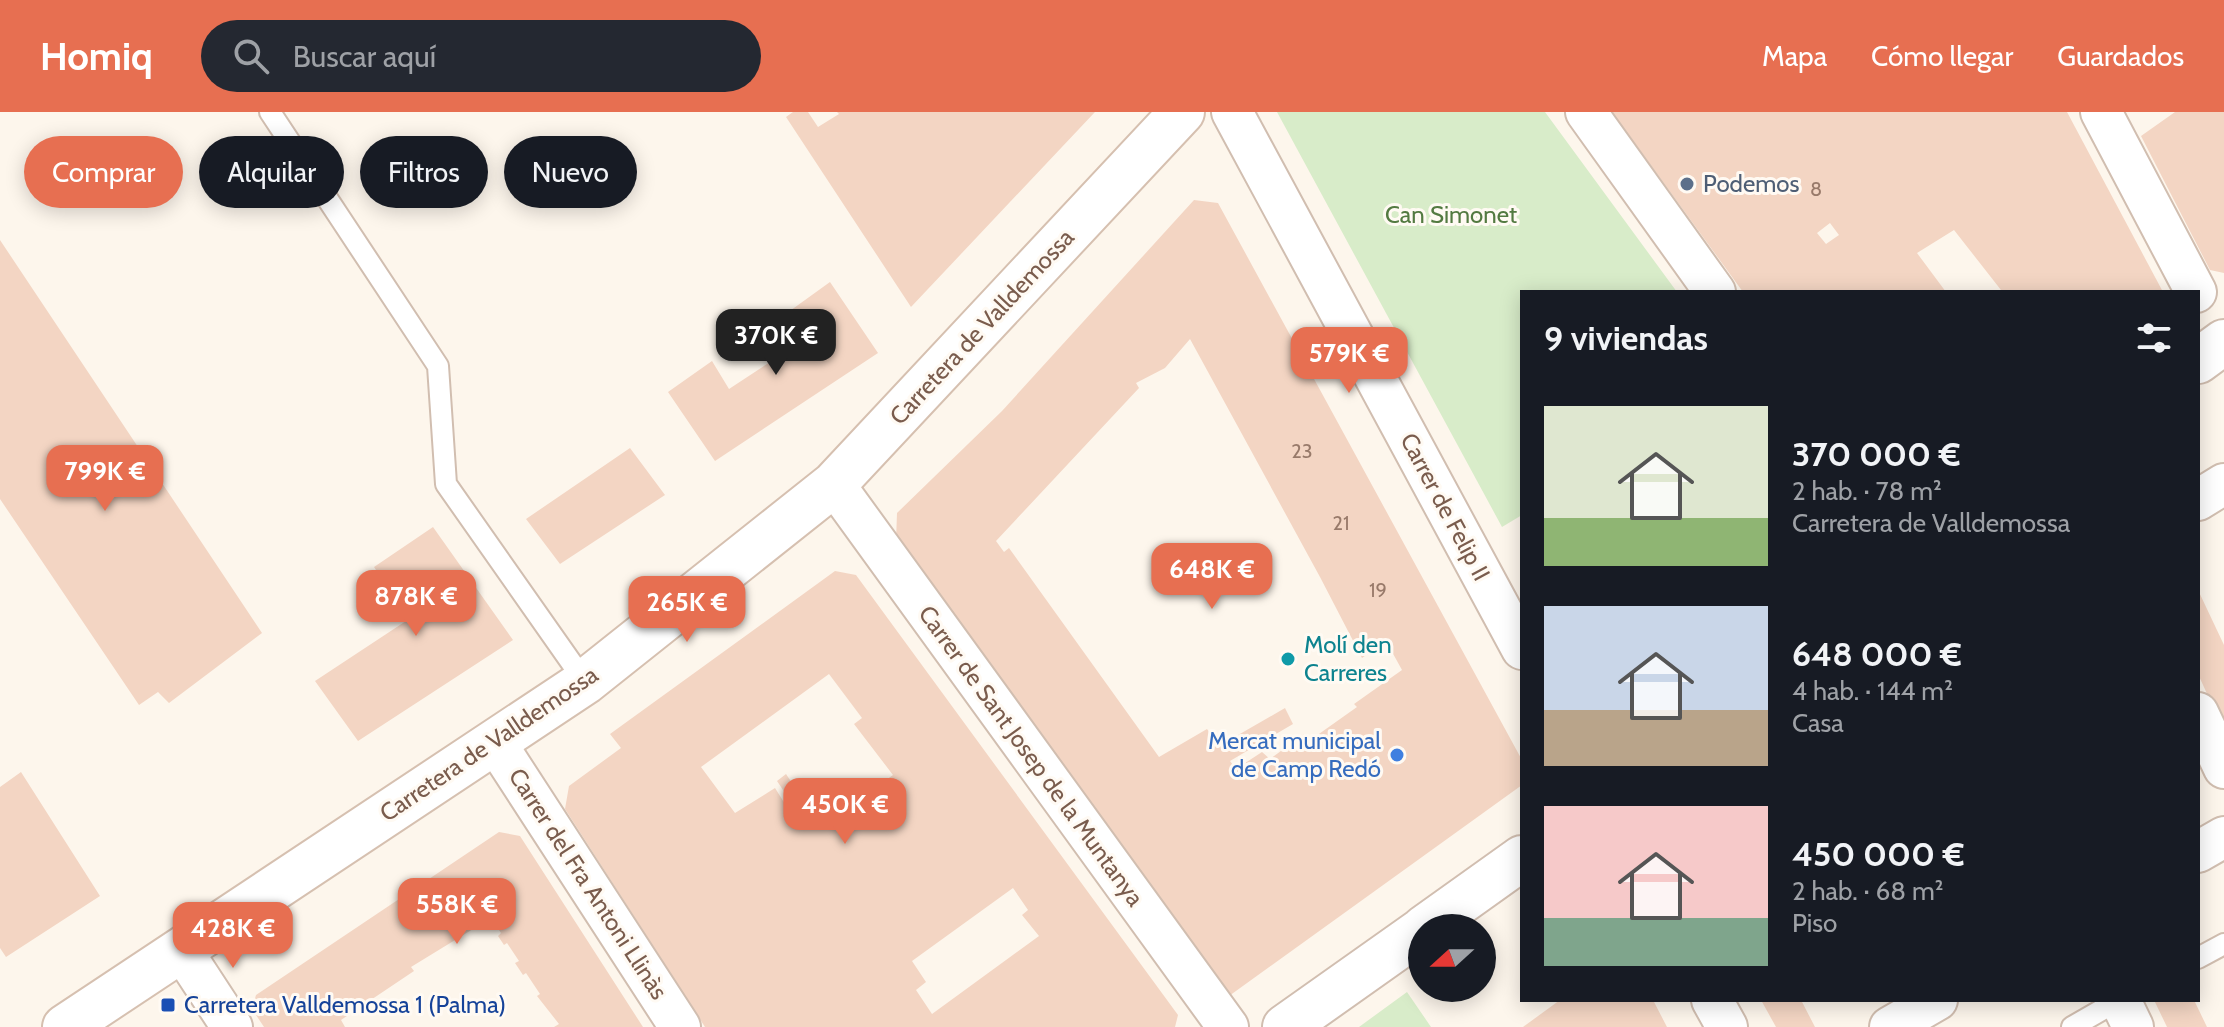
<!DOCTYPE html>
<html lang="es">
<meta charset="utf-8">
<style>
:root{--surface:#171b24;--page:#242831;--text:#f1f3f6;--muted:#9ea1a6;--accent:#e76f51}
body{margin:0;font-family:Cabin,sans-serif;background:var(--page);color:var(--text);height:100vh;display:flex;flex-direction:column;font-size:30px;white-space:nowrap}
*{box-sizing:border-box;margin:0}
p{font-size:26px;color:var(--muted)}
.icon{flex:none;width:44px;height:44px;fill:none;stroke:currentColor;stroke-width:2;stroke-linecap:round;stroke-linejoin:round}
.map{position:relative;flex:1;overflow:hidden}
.panel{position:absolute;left:1520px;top:178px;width:680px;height:712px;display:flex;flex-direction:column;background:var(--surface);border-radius:0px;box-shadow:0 4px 20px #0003}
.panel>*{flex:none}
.hud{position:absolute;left:24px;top:24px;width:760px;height:72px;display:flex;gap:16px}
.needle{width:52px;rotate:249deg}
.buttons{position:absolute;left:1408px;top:802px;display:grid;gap:16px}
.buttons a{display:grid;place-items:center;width:88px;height:88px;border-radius:50%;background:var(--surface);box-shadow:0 4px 20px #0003;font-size:40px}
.price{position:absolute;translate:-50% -68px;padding:0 18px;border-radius:16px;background:var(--accent);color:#fff;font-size:26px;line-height:52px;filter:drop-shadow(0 2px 4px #0008)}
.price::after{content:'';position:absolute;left:50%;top:48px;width:24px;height:18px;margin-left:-12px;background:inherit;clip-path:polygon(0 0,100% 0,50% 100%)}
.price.on{background:#222;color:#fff}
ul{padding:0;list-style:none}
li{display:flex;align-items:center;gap:24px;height:200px;padding:0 24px}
li span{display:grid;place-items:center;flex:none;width:224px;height:160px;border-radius:0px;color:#555}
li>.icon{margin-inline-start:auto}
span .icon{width:96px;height:96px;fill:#fffc;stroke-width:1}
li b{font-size:34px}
h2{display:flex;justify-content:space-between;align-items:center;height:96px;padding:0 24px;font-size:34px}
.tag{padding:0 28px;border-radius:36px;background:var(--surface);box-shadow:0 4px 20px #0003;font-size:28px;line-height:72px}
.tag.on{background:var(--accent);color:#fff}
header{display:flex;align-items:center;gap:48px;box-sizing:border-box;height:112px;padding:0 40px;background:var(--accent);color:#fff}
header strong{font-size:38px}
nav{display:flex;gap:44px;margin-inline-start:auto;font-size:28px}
.search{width:560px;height:72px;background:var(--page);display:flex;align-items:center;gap:20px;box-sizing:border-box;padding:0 28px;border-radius:44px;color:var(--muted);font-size:30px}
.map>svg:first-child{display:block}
.green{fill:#d8ecc9}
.building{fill:#f3d5c3;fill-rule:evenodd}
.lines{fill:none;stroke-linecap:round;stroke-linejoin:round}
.service-casing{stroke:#d1beb0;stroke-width:24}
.minor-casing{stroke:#d1beb0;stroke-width:44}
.tertiary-casing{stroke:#d1beb0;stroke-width:48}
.secondary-casing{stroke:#d6c0b0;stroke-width:48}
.service{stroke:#fff;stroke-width:20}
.minor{stroke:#fff;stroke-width:40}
.tertiary{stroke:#fff;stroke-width:44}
.secondary{stroke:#fff;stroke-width:44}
.service-dot{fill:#5c6f8a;stroke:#fffaf3;stroke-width:3}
.culture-dot{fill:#0f9aa8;stroke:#fffaf3;stroke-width:3}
.shop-dot{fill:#3f7fe0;stroke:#fffaf3;stroke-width:3}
.transit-dot{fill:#1a4fb4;stroke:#fffaf3;stroke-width:3}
.labels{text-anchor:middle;stroke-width:6;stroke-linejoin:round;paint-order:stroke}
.number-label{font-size:20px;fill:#987a6a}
.service-label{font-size:24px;fill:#4e5e75;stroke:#fffaf3;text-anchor:start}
.park-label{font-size:24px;fill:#537a41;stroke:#fffaf3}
.street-label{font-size:24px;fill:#7a5c4d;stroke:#fffaf3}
.culture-label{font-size:24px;fill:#0d838f;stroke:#fffaf3;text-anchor:start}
.shop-label{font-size:24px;fill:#366cbe;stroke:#fffaf3;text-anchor:end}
.transit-label{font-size:24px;fill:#164399;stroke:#fffaf3;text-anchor:start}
</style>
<header>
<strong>Homiq</strong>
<div class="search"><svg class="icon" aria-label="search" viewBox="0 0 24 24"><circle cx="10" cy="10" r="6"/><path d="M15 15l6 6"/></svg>Buscar aquí</div>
<nav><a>Mapa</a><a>Cómo llegar</a><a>Guardados</a></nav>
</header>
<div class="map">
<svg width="2224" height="915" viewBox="0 0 2224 915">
<rect width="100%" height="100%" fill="#fdf6ec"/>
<path class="green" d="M1277,0H1545L1677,180H1522V403L1502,415Z
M1407,880L1431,915H1359Z"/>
<path class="building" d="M793,0H808L818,15L839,2L837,0H1095L911,195L786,5Z
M1612,0H2067L2163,180H1998L2001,178L1954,118L1917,141L1946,180H1743ZM1830,111L1839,123L1826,132L1817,121Z
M2175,0H2224V161L2210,158L2141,24Z
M1194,88L1218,91L1522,648V673L1229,884L896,429L897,401L1002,299ZM1190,227L1320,465L1362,546L1386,529L1402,558L1354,592L1357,595L1309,629L1304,622L1270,647L1262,640L1236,657L1230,649L1293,612L1285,596L1219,634L1207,617L1159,645L1009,436L1004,440L996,429L1139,276L1136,271L1165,256Z
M0,128L262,521L169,591L158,580L139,593L0,387Z
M830,170L878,241L715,349L668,280L712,249L729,277L805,227L787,201Z
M630,336L665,383L560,452L526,407Z
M433,415L513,528L358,629L315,569L409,507L374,455Z
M835,459L856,463L1178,903L1175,915H705L565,697L569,674L621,636L610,622ZM829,562L862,606L854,612L893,663L825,711L818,702L814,704L786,662L777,669L801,705L795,708L775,676L735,701L701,655ZM1013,776L1028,798L1022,803L1039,824L932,902L916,878L926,870L912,849Z
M2198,478L2224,533V619L2198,562Z
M21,660L100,784L6,845L0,836V675Z
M499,720L520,724L643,915H554L559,912L537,884L540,882L526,861L523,863L515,851L519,849L507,831L504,833L498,824L501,821L491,806L411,855L414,859L341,908L345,915H264L252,897L256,883Z
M1560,888H1653L1667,915H1523Z
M1761,888H1801L1815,915H1776Z
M2154,888H2194L2207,915H2167Z"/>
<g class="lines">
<defs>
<path id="service" d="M270,0L438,254L446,372L585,570
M2198,846L2224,832
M2072,915L2119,888"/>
<path id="minor" d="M1232,0L1522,537
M1586,0L1715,180
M2101,0L2196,180
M834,372L1228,915
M2198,388L2224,372
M2198,601L2224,656
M495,630L680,915
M2198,740L2224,725
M181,837L232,915
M1712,888L1727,915
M2120,888L2133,915
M1890,915L1937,888"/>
<path id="tertiary" d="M2198,249L2224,230
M1424,816L1522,746
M1285,915L1422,818"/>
<path id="secondary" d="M65,915L585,570L834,372L1182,0"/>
</defs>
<use href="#service" class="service-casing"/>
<use href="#minor" class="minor-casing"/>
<use href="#tertiary" class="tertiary-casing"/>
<use href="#secondary" class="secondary-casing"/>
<use href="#service" class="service"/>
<use href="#minor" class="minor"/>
<use href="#tertiary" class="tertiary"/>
<use href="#secondary" class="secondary"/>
</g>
<circle class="service-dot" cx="1687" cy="72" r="8"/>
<circle class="culture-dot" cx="1288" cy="547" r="8"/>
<circle class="shop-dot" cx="1397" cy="643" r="8"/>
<rect class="transit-dot" x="160" y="885" width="16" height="16" rx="4"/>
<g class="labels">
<g class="number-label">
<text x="1816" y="84">8</text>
<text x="1302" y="346">23</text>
<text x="1341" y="418">21</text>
<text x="1378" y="485">19</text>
</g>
<g class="service-label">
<text x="1703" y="80">Podemos</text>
</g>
<g class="park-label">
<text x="1451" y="111">Can Simonet</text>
</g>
<g class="street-label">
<text transform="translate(982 215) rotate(-47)" y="8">Carretera de Valldemossa</text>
<text transform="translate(1445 395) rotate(62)" y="8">Carrer de Felip II</text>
<text transform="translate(489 632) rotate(-34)" y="8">Carretera de Valldemossa</text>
<text transform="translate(1031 644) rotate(54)" y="8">Carrer de Sant Josep de la Muntanya</text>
<text transform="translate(588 772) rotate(57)" y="8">Carrer del Fra Antoni Llinàs</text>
</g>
<g class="culture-label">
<text x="1304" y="541">Molí den<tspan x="1304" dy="28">Carreres</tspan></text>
</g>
<g class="shop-label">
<text x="1381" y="637">Mercat municipal<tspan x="1381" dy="28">de Camp Redó</tspan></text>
</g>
<g class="transit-label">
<text x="184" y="901">Carretera Valldemossa 1 (Palma)</text>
</g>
</g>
</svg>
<div class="buttons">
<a><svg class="needle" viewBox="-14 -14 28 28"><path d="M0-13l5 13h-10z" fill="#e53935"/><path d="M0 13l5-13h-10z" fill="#9ea1a6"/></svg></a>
</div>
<b class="price on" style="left:776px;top:265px">370K €</b>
<b class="price" style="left:1349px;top:283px">579K €</b>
<b class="price" style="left:105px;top:401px">799K €</b>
<b class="price" style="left:1212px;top:499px">648K €</b>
<b class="price" style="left:416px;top:526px">878K €</b>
<b class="price" style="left:687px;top:532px">265K €</b>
<b class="price" style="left:845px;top:734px">450K €</b>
<b class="price" style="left:457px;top:834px">558K €</b>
<b class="price" style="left:233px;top:858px">428K €</b>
<div class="hud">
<a class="tag on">Comprar</a>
<a class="tag">Alquilar</a>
<a class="tag">Filtros</a>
<a class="tag">Nuevo</a>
</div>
<section class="panel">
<h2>9 viviendas<svg class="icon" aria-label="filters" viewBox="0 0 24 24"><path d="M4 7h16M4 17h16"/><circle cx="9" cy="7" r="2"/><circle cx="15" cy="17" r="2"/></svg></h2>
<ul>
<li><span style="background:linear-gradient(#dfe7d0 70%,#8fb573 0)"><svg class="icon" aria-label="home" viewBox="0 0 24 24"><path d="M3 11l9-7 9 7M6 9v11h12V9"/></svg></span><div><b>370 000 €</b><p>2 hab. · 78 m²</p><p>Carretera de Valldemossa</p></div></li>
<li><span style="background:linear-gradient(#c9d6e8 65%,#b9a48a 0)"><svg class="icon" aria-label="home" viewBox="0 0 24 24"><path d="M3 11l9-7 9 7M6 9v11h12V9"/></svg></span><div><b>648 000 €</b><p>4 hab. · 144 m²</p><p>Casa</p></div></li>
<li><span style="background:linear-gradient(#f6c9c9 70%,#7fa58c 0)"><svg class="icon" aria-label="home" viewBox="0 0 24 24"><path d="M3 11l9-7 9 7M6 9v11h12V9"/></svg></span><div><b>450 000 €</b><p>2 hab. · 68 m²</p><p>Piso</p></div></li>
</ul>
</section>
</div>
